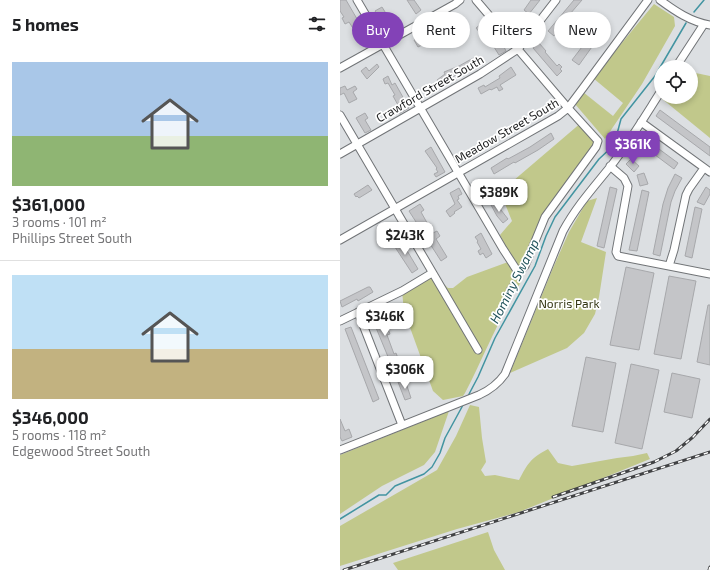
<!DOCTYPE html>
<meta charset="utf-8">
<style>
:root{--surface:#fff;--page:#f6f6f6;--text:#202124;--muted:#757577;--line:#e0e0e0;--accent:#8342b7}
body{margin:0;font-family:"Exo 2",sans-serif;background:var(--page);color:var(--text);height:100vh;display:flex;flex-direction:column;font-size:15px;white-space:nowrap}
*{box-sizing:border-box;margin:0}
p{font-size:13px;color:var(--muted)}
.icon{flex:none;width:22px;height:22px;fill:none;stroke:currentColor;stroke-width:2;stroke-linecap:round;stroke-linejoin:round}
.map{position:relative;flex:1;overflow:hidden}
.side{display:flex;flex-direction:column;background:var(--surface);width:340px}
.side>*{flex:none}
.hud{position:absolute;left:12px;top:12px;width:298px;height:36px;display:flex;gap:8px}
.buttons{position:absolute;left:314px;top:60px;display:grid;gap:8px}
.buttons a{display:grid;place-items:center;width:44px;height:44px;border-radius:50%;background:var(--surface);box-shadow:0 2px 6px #0003;font-size:20px}
.price{position:absolute;translate:-50% -34px;padding:0 9px;border-radius:8px;background:#fff;color:#222;font-size:13px;line-height:26px;filter:drop-shadow(0 1px 2px #0008)}
.price::after{content:'';position:absolute;left:50%;top:24px;width:12px;height:9px;margin-left:-6px;background:inherit;clip-path:polygon(0 0,100% 0,50% 100%)}
.price.selected{background:var(--accent);color:#fff}
ul{padding:0;list-style:none}
li{display:grid;align-content:center;gap:8px;height:212px;padding:0 12px}
li+li{border-top:1px solid var(--line)}
li span{display:grid;place-items:center;height:124px;border-radius:0px;color:#555}
li>.icon{margin-inline-start:auto}
span .icon{width:72px;height:72px;fill:#fffc;stroke-width:1}
li b{font-size:17px}
h2{display:flex;justify-content:space-between;align-items:center;height:48px;padding:0 12px;font-size:17px}
.tag{padding:0 14px;border-radius:18px;background:var(--surface);box-shadow:0 2px 6px #0003;font-size:14px;line-height:36px}
.tag.selected{background:var(--accent);color:#fff}
main{display:flex;flex:1;min-height:0}
.map>svg:first-child{display:block}
.green{fill:#c1c88b}
.lines{fill:none;stroke-linecap:round;stroke-linejoin:round}
.stream{stroke:#4294a1;stroke-width:1.5}
.building{fill:#c4c5c8;stroke:#a7a8ab}
.minor-casing{stroke:#717477;stroke-width:9}
.path{stroke:#999b9d;stroke-width:1;stroke-dasharray:3 2;stroke-linecap:butt}
.minor{stroke:#fff;stroke-width:7}
.rail-casing{stroke:#414244;stroke-width:3}
.rail{stroke:#fff;stroke-width:1.5;stroke-dasharray:4.5;stroke-linecap:butt}
.labels{text-anchor:middle;stroke-width:3.5;stroke-linejoin:round;paint-order:stroke}
.street-label{font-size:12px;fill:#1d1e1f;stroke:#fff}
.park-label{font-size:12px;fill:#333613;stroke:#fff}
.water-label{font-size:13px;font-style:italic;fill:#21535b;stroke:#fff}
</style>
<main>
<section class="side">
<h2>5 homes<svg class="icon" aria-label="filters" viewBox="0 0 24 24"><path d="M4 7h16M4 17h16"/><circle cx="9" cy="7" r="2"/><circle cx="15" cy="17" r="2"/></svg></h2>
<ul>
<li><span style="background:linear-gradient(#a9c7e8 60%,#8fb573 0)"><svg class="icon" aria-label="home" viewBox="0 0 24 24"><path d="M3 11l9-7 9 7M6 9v11h12V9"/></svg></span><div><b>$361,000</b><p>3 rooms · 101 m²</p><p>Phillips Street South</p></div></li>
<li><span style="background:linear-gradient(#bfe0f5 60%,#c2b280 0)"><svg class="icon" aria-label="home" viewBox="0 0 24 24"><path d="M3 11l9-7 9 7M6 9v11h12V9"/></svg></span><div><b>$346,000</b><p>5 rooms · 118 m²</p><p>Edgewood Street South</p></div></li>
</ul>
</section>
<div class="map">
<svg width="370" height="570" viewBox="0 0 370 570">
<rect width="100%" height="100%" fill="#dcdfe2"/>
<path class="green" d="M314,4L334,17L335,26L302,84L265,139L235,104L243,92L273,116L283,103L253,78Z
M351,72L370,76V138L321,98L322,97H351Z
M242,122L257,140L204,220L181,266L178,267L174,262L160,235L172,221L163,199L166,187Z
M257,198L241,242L266,252L259,297L255,314L244,333L227,348L170,373L213,268L229,232L247,201Z
M168,262L181,282C159,318 144,356 125,393L123,396L103,400L93,391L64,311L62,291L92,273L108,288H113L127,277Z
M130,405L139,407L142,438L146,462L141,470L145,476L155,475L179,480C188,463 191,458 208,449L218,463L232,466L277,458L293,456L307,453L310,459L179,512L117,529L0,566V526L97,470L116,436Z
M109,411L95,452L84,465L42,486L0,514V455Z
M148,532L154,550L165,570H58L53,563Z"/>
<g class="lines">
<path class="stream" d="M354,12L364,0
M128,396L138,377L155,338L195,266L206,236L215,217L259,159L274,145L281,119L315,76L346,23
M0,519L39,495H46L55,486L84,474L92,467L100,453L105,438L123,405"/>
</g>
<path class="building" d="M0,0H6L31,43L25,47L9,22L5,24L2,18L4,17L0,11Z
M67,0H74L81,10L76,14Z
M191,0H200L189,14L184,10Z
M234,0H242L224,21L214,36L208,31Z
M42,7L55,28L48,32L35,11Z
M141,24L146,31L149,29L155,39L157,37L163,48L164,47L166,51L159,55L154,47H152L147,38L145,39L136,28Z
M264,26L270,31L266,36L264,35L256,46L254,44L239,65L232,60L245,43L246,44L254,33L256,34Z
M90,33L95,41L89,45L88,42L78,47L74,40Z
M199,43L206,51L205,52L217,66L219,64L222,67L220,69L222,71L217,76L193,48Z
M135,57L139,62L122,71L101,85L97,80L105,74L104,72L119,66Z
M37,64L39,67L27,79L21,71L26,67L29,71Z
M171,67L176,75L160,85L163,89L159,91L157,87L151,90L150,89L141,94L138,88L144,85L145,87L160,78L159,76Z
M48,76L52,85L55,83L69,108L59,114L55,107L58,105L53,96L55,95L48,83L45,84L43,79Z
M5,86L7,90L15,86L17,89L13,92L17,99L9,103L4,93L0,95V88Z
M320,110L370,147V156L316,116Z
M25,113L28,118L25,120L31,130L25,133L16,118Z
M211,133L214,139L198,150L175,163L174,162L154,174L151,168L167,158L168,159L190,147Z
M304,138L338,163L334,169L299,143Z
M91,147L105,172L96,177L94,174L98,172L96,169L97,168L85,151Z
M291,159L299,166L294,172L286,164Z
M304,173L308,184L300,186L297,175Z
M335,174L342,178L335,191L331,202L320,256L313,254L323,204L328,188Z
M28,185L32,190L19,198L17,196L16,197L14,194Z
M270,187L277,189L264,248L257,246Z
M366,187L370,190V194L364,205L357,202Z
M119,188L122,194L118,196L119,199L117,200L122,207L114,212L115,213L110,217L106,211L115,204L110,193Z
M302,190L309,192L297,251L289,250Z
M156,202L161,210L168,219L163,223L157,216L151,205Z
M80,204L84,210L81,212L86,221L93,233L97,231L100,236L96,239L107,257L101,261L69,211Z
M355,207L362,209L352,258L345,256Z
M141,233L152,254L146,258L143,253L140,255L138,251L141,249L137,242L138,241L135,237Z
M60,239L78,269L72,273L53,244Z
M286,267L314,273L299,350L270,345Z
M329,276L356,281L341,359L314,354Z
M28,287H30L33,292L18,301L17,299L2,307L0,301Z
M368,305H370V365L357,362Z
M40,314L42,318L46,316L48,321L45,322L50,334L47,335L54,354L56,353L59,361L51,364L32,318Z
M11,327L39,399L33,402L5,329Z
M246,357L276,363L263,432L232,426Z
M291,364L319,370L302,449L275,443Z
M332,373L360,379L352,418L324,412Z
M65,380L71,398L65,400L58,382Z
M0,419L5,431L9,429L12,437L2,441L0,437Z"/>
<g class="lines">
<defs>
<path id="minor" d="M17,0L163,249L176,269L179,272L185,266L205,217L256,147L258,141L228,108L136,0
M320,0C335,11 351,22 370,25
M336,67L364,24
M0,68L115,4L120,0
M0,115L138,350
M301,122L370,172
M0,154L140,74L178,49L216,0
M270,166L284,178L288,186L276,252L278,256L370,274
M0,240L218,116L228,108L243,88L308,0
M329,266L334,250L346,195L349,189L364,168
M18,312L62,425
M0,321L62,291L92,273
M0,450L139,395C150,390 158,384 165,374L223,231C236,207 253,188 270,167C289,143 305,116 321,91"/>
</defs>
<use href="#minor" class="minor-casing"/>
<path class="path" d="M166,289L175,277"/>
<use href="#minor" class="minor"/>
<defs>
<path id="rail" d="M213,497L314,462L336,451L353,437L370,419
M4,570L370,452
M369,570L370,567"/>
</defs>
<use href="#rail" class="rail-casing"/>
<use href="#rail" class="rail"/>
</g>
<g class="labels">
<g class="street-label">
<text transform="translate(90 89) rotate(-30)" y="4">Crawford Street South</text>
<text transform="translate(167 131) rotate(-30)" y="4">Meadow Street South</text>
</g>
<g class="park-label">
<text x="229" y="308">Norris Park</text>
</g>
<g class="water-label">
<text transform="translate(174 281) rotate(-63)" y="5">Hominy Swamp</text>
</g>
</g>
</svg>
<div class="buttons">
<a><svg class="icon" aria-label="locate" viewBox="0 0 24 24"><circle cx="12" cy="12" r="6"/><path d="M12 2v4M12 18v4M2 12h4M18 12h4"/></svg></a>
</div>
<b class="price selected" style="left:293px;top:165px">$361K</b>
<b class="price" style="left:159px;top:213px">$389K</b>
<b class="price" style="left:65px;top:256px">$243K</b>
<b class="price" style="left:45px;top:337px">$346K</b>
<b class="price" style="left:65px;top:390px">$306K</b>
<div class="hud">
<a class="tag selected">Buy</a>
<a class="tag">Rent</a>
<a class="tag">Filters</a>
<a class="tag">New</a>
</div>
</div>
</main>
